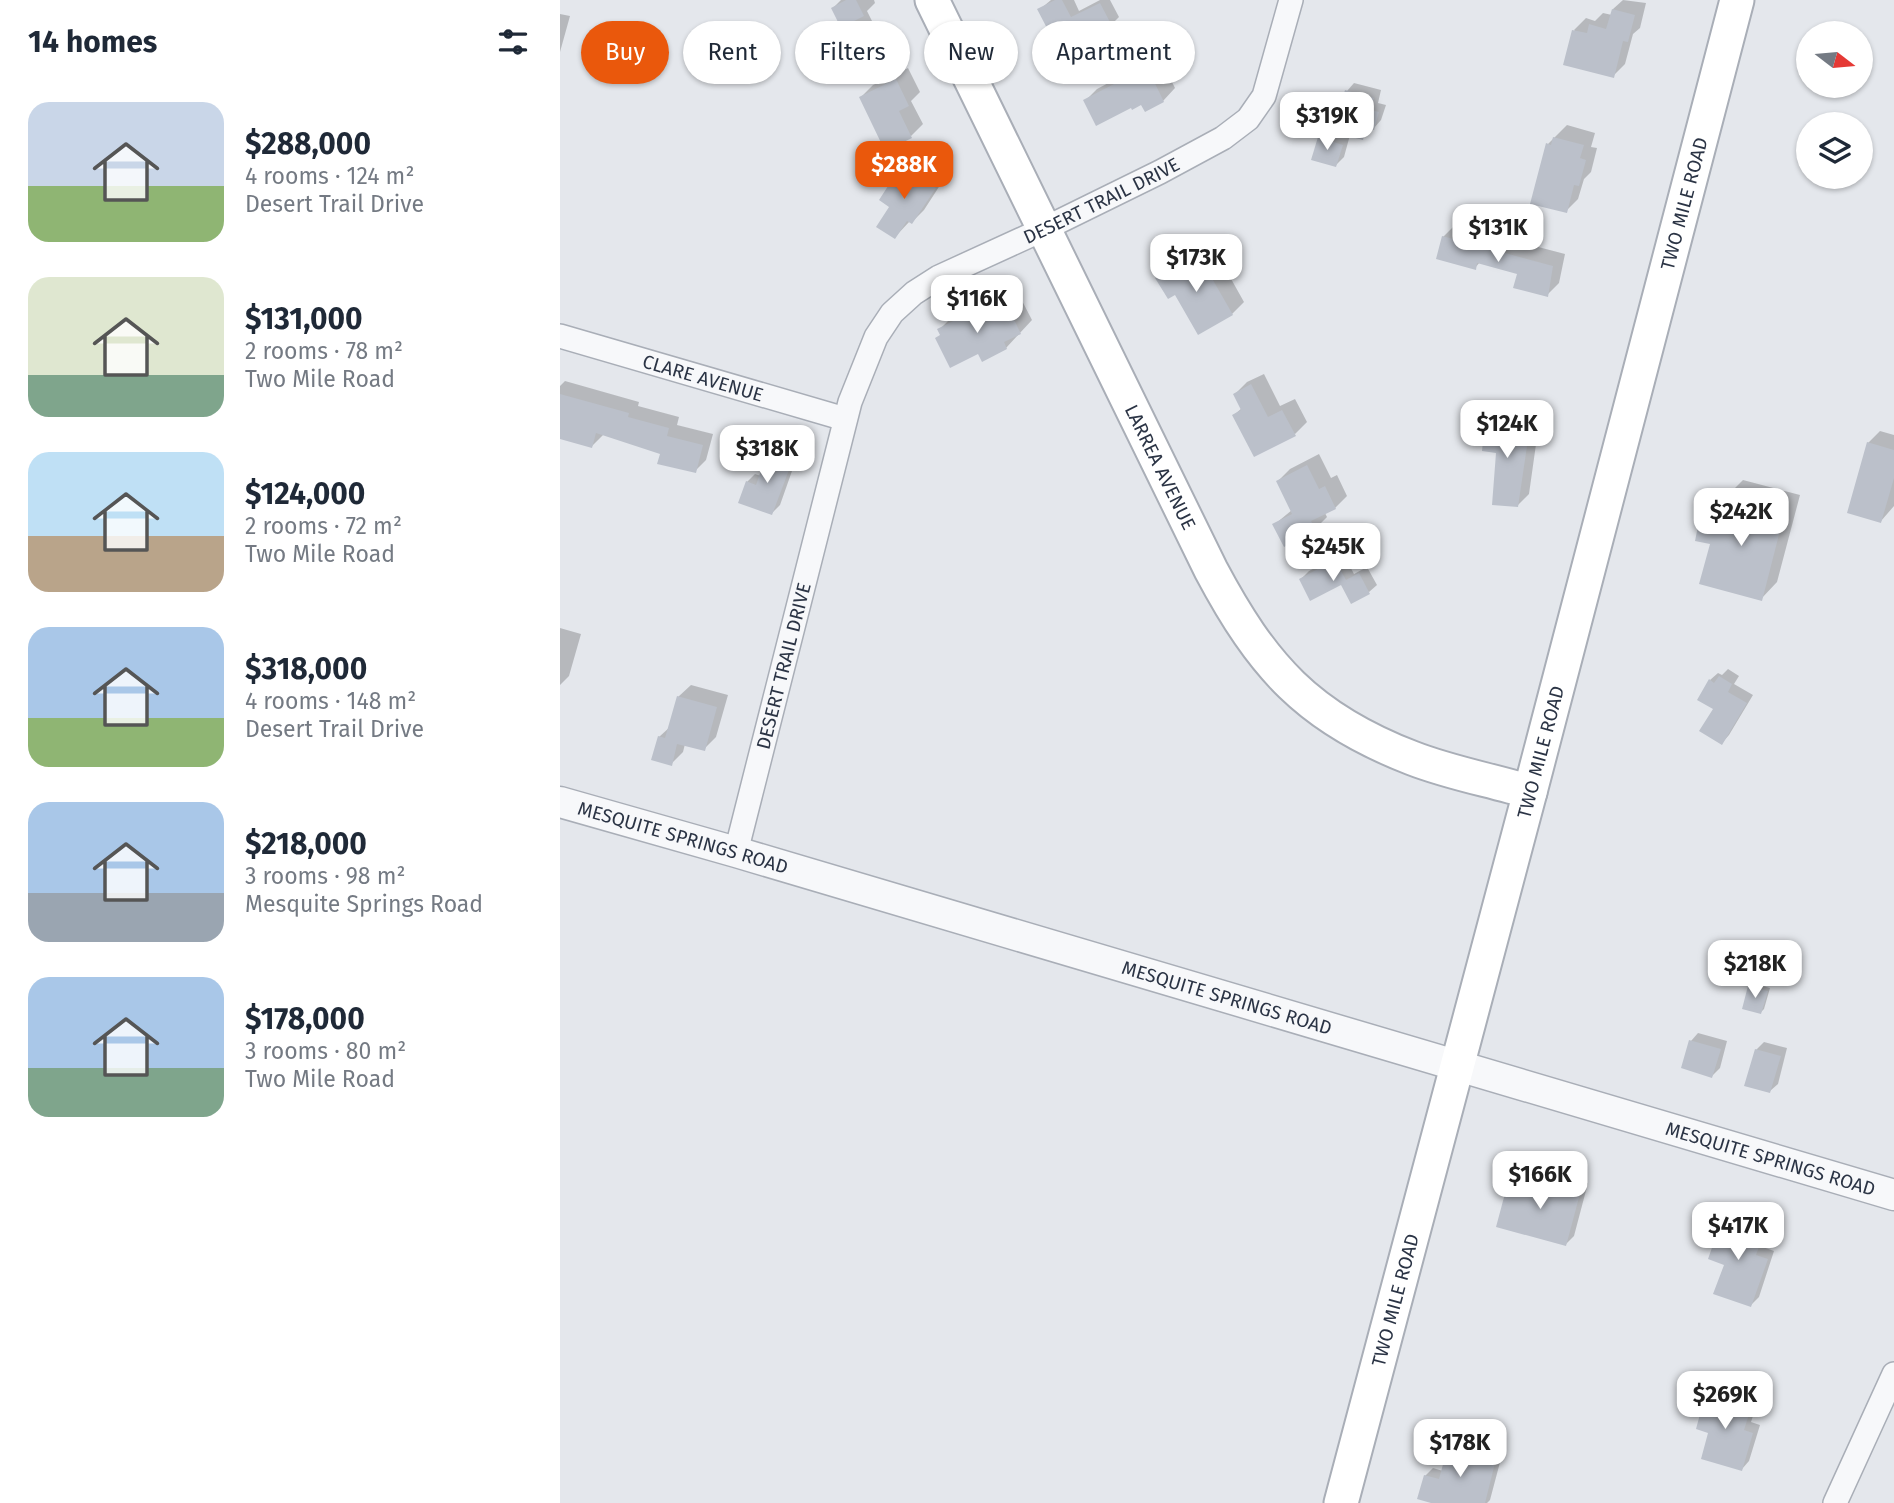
<!DOCTYPE html>
<meta charset="utf-8">
<style>
:root{--surface:#fff;--page:#f6f6f7;--text:#1f2937;--muted:#747a83;--accent:#ea580c}
body{margin:0;font-family:"Fira Sans",sans-serif;background:var(--page);color:var(--text);height:100vh;display:flex;flex-direction:column;font-size:26px;white-space:nowrap}
*{box-sizing:border-box;margin:0}
p{font-size:23px;color:var(--muted)}
.icon{flex:none;width:38px;height:38px;fill:none;stroke:currentColor;stroke-width:2;stroke-linecap:round;stroke-linejoin:round}
.map{position:relative;flex:1;overflow:hidden}
.sheet{display:flex;flex-direction:column;background:var(--surface);width:560px}
.sheet>*{flex:none}
.guide{position:absolute;left:21px;top:21px;width:665px;height:63px;display:flex;gap:14px}
.needle{width:46px;rotate:106deg}
.controls{position:absolute;left:1236px;top:21px;display:grid;gap:14px}
.controls a{display:grid;place-items:center;width:77px;height:77px;border-radius:50%;background:var(--surface);box-shadow:0 2px 5px #0004;font-size:35px}
.price{position:absolute;translate:-50% -60px;padding:0 16px;border-radius:14px;background:#fff;color:#222;font-size:23px;line-height:46px;filter:drop-shadow(0 2px 4px #0008)}
.price::after{content:'';position:absolute;left:50%;top:42px;width:21px;height:16px;margin-left:-10px;background:inherit;clip-path:polygon(0 0,100% 0,50% 100%)}
.price.selected{background:var(--accent);color:#fff}
ul{padding:0;list-style:none}
li{display:flex;align-items:center;gap:21px;height:175px;padding:0 28px}
li span{display:grid;place-items:center;flex:none;width:196px;height:140px;border-radius:21px;color:#555}
li>.icon{margin-inline-start:auto}
span .icon{width:84px;height:84px;fill:#fffc;stroke-width:1}
li b{font-size:30px}
h2{display:flex;justify-content:space-between;align-items:center;height:84px;padding:0 28px;font-size:30px}
.pill{padding:0 24px;border-radius:32px;background:var(--surface);box-shadow:0 2px 5px #0004;font-size:24px;line-height:63px}
.pill.selected{background:var(--accent);color:#fff}
main{display:flex;flex:1;min-height:0}
.map>svg:first-child{display:block}
.shadow{fill:#0003}
.building{fill:#bbc0ca}
.lines{fill:none;stroke-linecap:round;stroke-linejoin:round}
.minor-casing{stroke:#a9aeb7;stroke-width:26}
.tertiary-casing{stroke:#a9aeb7;stroke-width:33}
.secondary-casing{stroke:#a9aeb7;stroke-width:37}
.minor{stroke:#f7f8fa;stroke-width:23}
.tertiary{stroke:#f7f8fa;stroke-width:30}
.secondary{stroke:#fff;stroke-width:33}
.labels{text-anchor:middle;stroke-width:6;stroke-linejoin:round;paint-order:stroke}
.street-label{font-size:19px;fill:#2b3445;stroke:#f4f6f9}
</style>
<main>
<section class="sheet">
<h2>14 homes<svg class="icon" aria-label="filters" viewBox="0 0 24 24"><path d="M4 7h16M4 17h16"/><circle cx="9" cy="7" r="2"/><circle cx="15" cy="17" r="2"/></svg></h2>
<ul>
<li><span style="background:linear-gradient(#c9d6e8 60%,#8fb573 0)"><svg class="icon" aria-label="home" viewBox="0 0 24 24"><path d="M3 11l9-7 9 7M6 9v11h12V9"/></svg></span><div><b>$288,000</b><p>4 rooms · 124 m²</p><p>Desert Trail Drive</p></div></li>
<li><span style="background:linear-gradient(#dfe7d0 70%,#7fa58c 0)"><svg class="icon" aria-label="home" viewBox="0 0 24 24"><path d="M3 11l9-7 9 7M6 9v11h12V9"/></svg></span><div><b>$131,000</b><p>2 rooms · 78 m²</p><p>Two Mile Road</p></div></li>
<li><span style="background:linear-gradient(#bfe0f5 60%,#b9a48a 0)"><svg class="icon" aria-label="home" viewBox="0 0 24 24"><path d="M3 11l9-7 9 7M6 9v11h12V9"/></svg></span><div><b>$124,000</b><p>2 rooms · 72 m²</p><p>Two Mile Road</p></div></li>
<li><span style="background:linear-gradient(#a9c7e8 65%,#8fb573 0)"><svg class="icon" aria-label="home" viewBox="0 0 24 24"><path d="M3 11l9-7 9 7M6 9v11h12V9"/></svg></span><div><b>$318,000</b><p>4 rooms · 148 m²</p><p>Desert Trail Drive</p></div></li>
<li><span style="background:linear-gradient(#a9c7e8 65%,#9aa5b1 0)"><svg class="icon" aria-label="home" viewBox="0 0 24 24"><path d="M3 11l9-7 9 7M6 9v11h12V9"/></svg></span><div><b>$218,000</b><p>3 rooms · 98 m²</p><p>Mesquite Springs Road</p></div></li>
<li><span style="background:linear-gradient(#a9c7e8 65%,#7fa58c 0)"><svg class="icon" aria-label="home" viewBox="0 0 24 24"><path d="M3 11l9-7 9 7M6 9v11h12V9"/></svg></span><div><b>$178,000</b><p>3 rooms · 80 m²</p><p>Two Mile Road</p></div></li>
</ul>
</section>
<div class="map">
<svg width="1334" height="1503" viewBox="0 0 1334 1503">
<rect width="100%" height="100%" fill="#e4e7ec"/>
<path class="shadow" d="M281,0H314L315,3L307,11L317,31L305,43L264,64L252,40L264,28L279,20L273,8Z
M491,0H514L519,11L540,0H550L559,17L551,25L500,24L479,10Z
M1063,0L1086,3L1080,28L1073,34L1065,64L1053,76L1014,30L1026,18L1035,21L1043,13L1052,15L1053,9Z
M0,14L10,16L0,52Z
M599,56L615,88L603,101L582,103L525,101L537,89Z
M348,68L360,92L351,101L363,124L351,136L301,97L313,85Z
M794,83L821,90L818,103L826,105L821,120L814,128L811,127L802,139L790,135L784,157L776,165L759,138L767,131L774,133L787,91Z
M1007,125L1035,133L1031,147L1037,148L1031,172L1024,179L1018,199L1006,211L988,144Z
M354,155L386,176L364,210L352,222L350,221L335,237L332,206L342,167Z
M895,225L1005,254L999,283L987,295L959,273L920,262L915,268L883,237Z
M651,243L684,302L672,314L616,293L598,278L610,266Z
M458,293L472,320L446,348L419,352L381,334L379,330L391,318L438,294L441,301Z
M704,374L720,406L735,399L747,422L735,434L674,415L682,408L675,394L687,382Z
M5,381L79,402L78,406L119,417L117,425L153,434L146,460L135,471L102,453L44,434L32,446L0,437V386Z
M938,411L980,416L969,494L958,505L926,422Z
M1320,431L1334,435V506L1321,521L1308,443Z
M216,446L238,454L220,505L212,513L187,482L195,474L201,476L209,454Z
M759,454L771,478L777,475L787,496L775,508L765,513L767,517L755,529L715,524L732,510L718,481L730,469Z
M1183,480L1240,495L1217,582L1201,599L1152,543L1141,522L1157,506L1164,507L1167,496Z
M783,553L794,574L807,567L817,585L809,592L782,583L741,579L749,571Z
M0,628L21,634L9,676L0,685Z
M1168,669L1179,676L1174,684L1193,695L1169,735L1162,743L1150,680L1158,673L1162,675Z
M131,685L168,695L156,737L144,749L125,744L123,752L111,764L99,737L111,726L118,697Z
M1193,983L1210,988L1204,1009L1201,1012L1190,987Z
M1138,1033L1167,1041L1160,1068L1152,1076L1131,1041Z
M1204,1042L1227,1048L1218,1084L1210,1091L1196,1050Z
M982,1171L1028,1183L1014,1236L1006,1244L948,1187L956,1179L973,1183L974,1178Z
M1171,1212L1210,1225L1203,1247L1214,1251L1199,1297L1191,1305L1166,1264L1164,1220Z
M1156,1385L1199,1398L1191,1422L1200,1425L1189,1461L1182,1469L1150,1432L1148,1393Z
M898,1439L943,1451L930,1500L927,1503H878L865,1476L873,1468L883,1471L890,1447Z"/>
<path class="building" d="M286,0H296L304,16L294,21L306,45L264,67L250,40L279,24L271,8Z
M495,0H502L511,17L540,3L552,26L510,48L500,27L489,32L477,9Z
M1052,9L1075,15L1068,42L1063,41L1054,78L1003,65L1012,30L1027,33L1029,24L1046,29Z
M587,67L604,102L585,112L581,105L572,110L571,108L536,126L523,100Z
M336,79L349,106L339,111L352,138L325,151L299,97Z
M785,90L814,98L811,110L819,112L814,130L806,128L803,140L773,132Z
M758,137L783,145L776,167L751,160Z
M993,137L1024,145L1020,158L1026,160L1019,186L1014,185L1007,213L970,204L986,143L991,145Z
M341,166L376,188L352,224L347,221L335,239L316,227L329,207L319,200Z
M882,236L993,266L988,297L953,288L957,274L917,263L916,270L876,259Z
M638,254L673,315L638,335L615,295L608,299L595,278Z
M446,303L461,334L444,342L447,349L422,362L418,354L390,368L375,338L380,335L377,329L426,305L429,312Z
M691,384L708,417L722,410L736,436L694,457L672,415L681,410L673,394Z
M0,394L69,413L68,417L109,428L107,436L143,445L136,473L97,464L100,454L36,433L32,448L0,439Z
M925,422L970,426L958,507L932,505L936,453L922,451Z
M1307,442L1334,450V478L1321,523L1287,513Z
M207,453L232,462L212,515L178,503L186,481L196,485Z
M747,465L759,489L765,486L776,509L751,521L756,530L724,547L712,524L732,514L716,481Z
M1165,496L1225,511L1202,601L1139,584L1150,544L1135,541L1139,521L1157,526Z
M775,560L786,580L799,573L810,594L791,604L781,585L750,601L739,579Z
M1159,676L1172,684L1168,692L1187,703L1162,745L1139,731L1153,709L1137,700L1149,679L1154,683Z
M117,696L157,707L145,751L117,744L112,766L91,760L98,736L105,738Z
M1188,986L1208,991L1201,1014L1182,1009Z
M1129,1040L1161,1049L1152,1078L1121,1068Z
M1195,1049L1221,1056L1210,1093L1184,1086Z
M973,1178L1021,1190L1006,1246L936,1227L947,1186L969,1192Z
M1162,1219L1204,1233L1196,1255L1208,1259L1191,1307L1153,1294L1164,1265L1148,1259Z
M1146,1392L1192,1405L1184,1430L1193,1433L1182,1471L1141,1459L1148,1433L1136,1429Z
M888,1446L936,1459L925,1503H871L857,1499L864,1475L879,1479Z"/>
<g class="lines">
<defs>
<g id="minor">
<path id="s1" d="M0,336L285,419"/>
<path id="s2" d="M176,852L290,402L316,337L332,313L354,293L379,277L484,229L600,172L663,138L688,119L704,96L731,0"/>
<path d="M1275,1503L1334,1374"/>
</g>
<g id="tertiary">
<path id="s3" d="M0,802L176,852L1334,1195"/>
</g>
<g id="secondary">
<path id="s4" d="M372,0L651,570C702,666 748,718 852,758C890,773 931,780 970,792"/>
<path id="s5" d="M781,1503L970,792L1177,0"/>
</g>
</defs>
<use href="#minor" class="minor-casing"/>
<use href="#tertiary" class="tertiary-casing"/>
<use href="#secondary" class="secondary-casing"/>
<use href="#minor" class="minor"/>
<use href="#tertiary" class="tertiary"/>
<use href="#secondary" class="secondary"/>
</g>
<g class="labels">
<g class="street-label">
<text dy="7" stroke="none"><textPath href="#s2" startOffset="802">DESERT TRAIL DRIVE</textPath></text>
<text dy="7" stroke="none"><textPath href="#s5" startOffset="1344">TWO MILE ROAD</textPath></text>
<text dy="7" stroke="none"><textPath href="#s1" startOffset="149">CLARE AVENUE</textPath></text>
<text dy="7" stroke="none"><textPath href="#s4" startOffset="520">LARREA AVENUE</textPath></text>
<text dy="7" stroke="none"><textPath href="#s2" startOffset="192">DESERT TRAIL DRIVE</textPath></text>
<text dy="7" stroke="none"><textPath href="#s5" startOffset="777">TWO MILE ROAD</textPath></text>
<text dy="7" stroke="none"><textPath href="#s3" startOffset="128">MESQUITE SPRINGS ROAD</textPath></text>
<text dy="7" stroke="none"><textPath href="#s3" startOffset="695">MESQUITE SPRINGS ROAD</textPath></text>
<text dy="7" stroke="none"><textPath href="#s3" startOffset="1262">MESQUITE SPRINGS ROAD</textPath></text>
<text dy="7" stroke="none"><textPath href="#s5" startOffset="210">TWO MILE ROAD</textPath></text>
</g>
</g>
</svg>
<div class="controls">
<a><svg class="needle" viewBox="-14 -14 28 28"><path d="M0-13l5 13h-10z" fill="#e53935"/><path d="M0 13l5-13h-10z" fill="#747a83"/></svg></a>
<a><svg class="icon" aria-label="layers" viewBox="0 0 24 24"><path d="M12 4l9 5-9 5-9-5zM3 14l9 5 9-5"/></svg></a>
</div>
<b class="price" style="left:767px;top:152px">$319K</b>
<b class="price selected" style="left:344px;top:201px">$288K</b>
<b class="price" style="left:938px;top:264px">$131K</b>
<b class="price" style="left:636px;top:294px">$173K</b>
<b class="price" style="left:417px;top:335px">$116K</b>
<b class="price" style="left:947px;top:460px">$124K</b>
<b class="price" style="left:207px;top:485px">$318K</b>
<b class="price" style="left:1181px;top:548px">$242K</b>
<b class="price" style="left:773px;top:583px">$245K</b>
<b class="price" style="left:1195px;top:1000px">$218K</b>
<b class="price" style="left:980px;top:1211px">$166K</b>
<b class="price" style="left:1178px;top:1262px">$417K</b>
<b class="price" style="left:1165px;top:1431px">$269K</b>
<b class="price" style="left:900px;top:1479px">$178K</b>
<div class="guide">
<a class="pill selected">Buy</a>
<a class="pill">Rent</a>
<a class="pill">Filters</a>
<a class="pill">New</a>
<a class="pill">Apartment</a>
</div>
</div>
</main>
